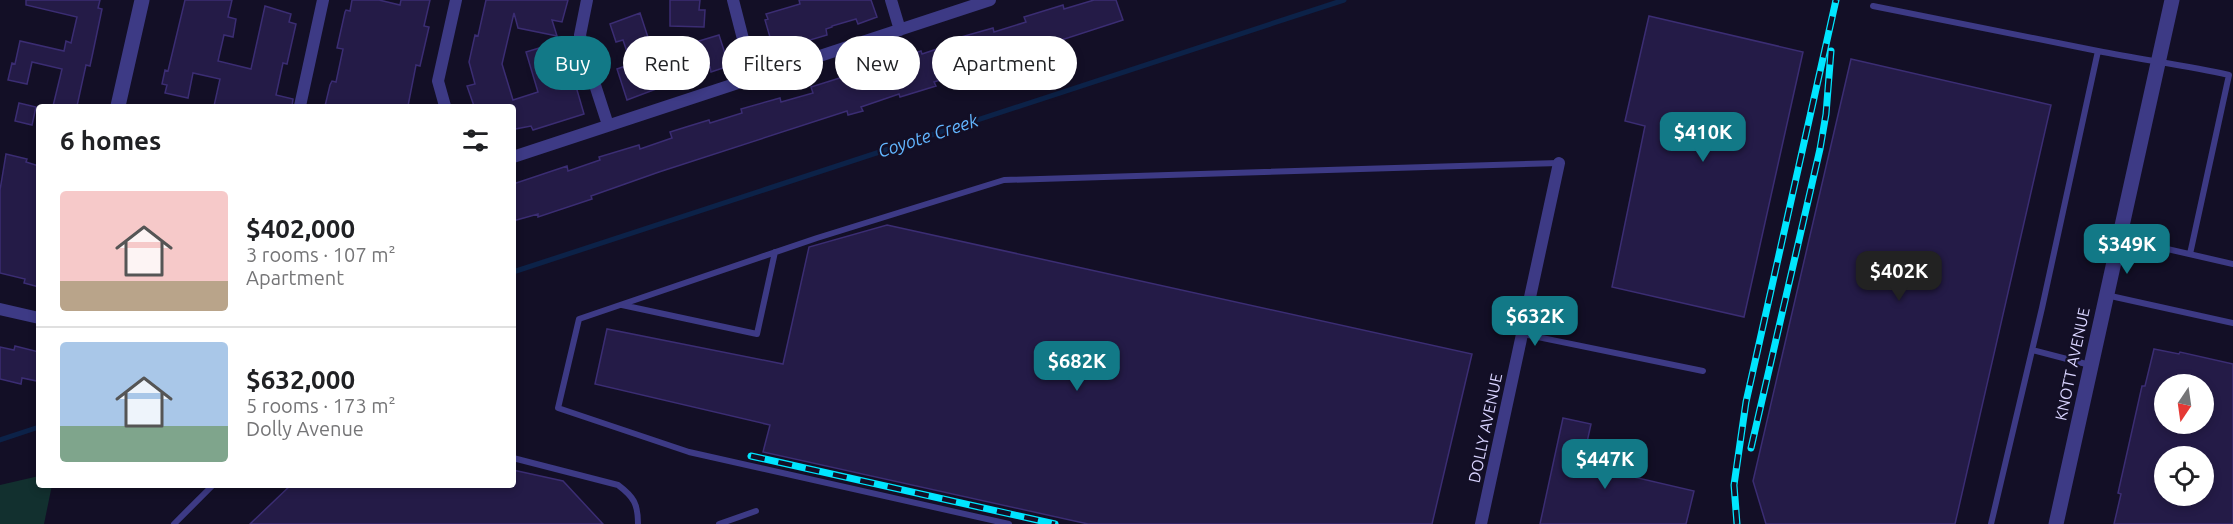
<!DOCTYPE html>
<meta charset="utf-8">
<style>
:root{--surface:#fff;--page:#f2f2f2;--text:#202124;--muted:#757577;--line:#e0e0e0;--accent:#127987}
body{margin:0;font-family:Ubuntu,sans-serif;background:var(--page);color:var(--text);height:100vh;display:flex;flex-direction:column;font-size:22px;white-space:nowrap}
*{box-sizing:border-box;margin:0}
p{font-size:20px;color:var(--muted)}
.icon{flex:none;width:33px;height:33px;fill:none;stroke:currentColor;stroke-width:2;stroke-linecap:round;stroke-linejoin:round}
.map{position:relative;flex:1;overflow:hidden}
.drawer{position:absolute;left:36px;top:104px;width:480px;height:384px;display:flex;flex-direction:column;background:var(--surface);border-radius:6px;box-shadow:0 3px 9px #0003}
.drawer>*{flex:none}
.banner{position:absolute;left:534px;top:36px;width:570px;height:54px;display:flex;gap:12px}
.needle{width:39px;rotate:193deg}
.controls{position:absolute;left:2154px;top:374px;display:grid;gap:12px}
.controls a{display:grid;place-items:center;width:60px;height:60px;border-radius:50%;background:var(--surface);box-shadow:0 3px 9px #0003;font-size:30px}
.price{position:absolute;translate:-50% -51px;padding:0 14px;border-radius:12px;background:var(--accent);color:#fff;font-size:20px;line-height:39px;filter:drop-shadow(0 2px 3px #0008)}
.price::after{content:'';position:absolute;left:50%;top:36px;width:18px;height:14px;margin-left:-9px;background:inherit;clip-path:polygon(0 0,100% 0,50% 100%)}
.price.on{background:#222;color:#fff}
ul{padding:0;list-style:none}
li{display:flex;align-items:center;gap:18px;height:150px;padding:0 24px}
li+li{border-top:2px solid var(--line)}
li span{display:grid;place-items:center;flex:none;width:168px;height:120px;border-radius:6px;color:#555}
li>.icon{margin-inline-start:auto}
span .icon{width:72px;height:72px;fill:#fffc;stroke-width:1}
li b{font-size:26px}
h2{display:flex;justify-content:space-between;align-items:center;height:72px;padding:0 24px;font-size:26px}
.chip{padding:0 21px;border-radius:27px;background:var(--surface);box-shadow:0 3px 9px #0003;font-size:21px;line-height:54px}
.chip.on{background:var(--accent);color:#fff}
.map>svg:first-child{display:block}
.green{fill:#12302f}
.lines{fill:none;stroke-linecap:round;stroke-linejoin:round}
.stream{stroke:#0c2248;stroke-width:5}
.building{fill:#241b47;stroke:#3b2d73;stroke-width:1.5;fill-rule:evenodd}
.service{stroke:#3d3a85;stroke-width:6}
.minor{stroke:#3d3a85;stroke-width:12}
.tertiary{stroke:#3d3a85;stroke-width:15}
.rail-casing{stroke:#00e5ff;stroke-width:7}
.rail{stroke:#130f26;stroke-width:4.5;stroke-dasharray:14;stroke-linecap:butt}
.labels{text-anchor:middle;stroke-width:4.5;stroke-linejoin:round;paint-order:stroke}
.street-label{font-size:16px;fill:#d9d4ff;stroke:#130f26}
.water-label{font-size:18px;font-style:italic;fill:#62b6ff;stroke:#130f26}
</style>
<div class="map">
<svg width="2233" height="524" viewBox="0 0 2233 524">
<rect width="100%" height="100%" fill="#130f26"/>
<path class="green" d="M39,476V484L52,485L44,524H0V485Z"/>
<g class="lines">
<path class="stream" d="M513,272L1344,0
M0,440L39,427"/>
</g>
<path class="building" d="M26,0H100L98,8L102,9L93,52L90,66L86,65L77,106H53L62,69L32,62L27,84L8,80L12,63L15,64L20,41L64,51L66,41L71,43L77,17L26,5Z
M185,0H232L228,17L236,19L233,37L224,35L218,61L251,69L265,6L291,14L289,22L296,24L287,64L283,63L276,95L293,99L292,106H214L220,79L193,73L188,98L165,93L167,85L162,84L165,70L168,71Z
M352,0H379L400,5L401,0H430L424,26L429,27L420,66L416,65L408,106H325L330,85L332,81L336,82L343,49L337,48L345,12L346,10L350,11Z
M486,0H568L562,22L552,20L557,36L518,28L514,13L502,64L513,100L538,92L526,52L559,42L564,58L559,60L567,86L575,83L584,114L533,130L531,126L515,129L513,106H474L467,86L475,84L469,62L475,35L478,36Z
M670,0H700L699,10H705L704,27L670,26Z
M799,0H871L877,17L858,24L856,19L832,26V27L826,29L827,35L793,45V48L774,51L765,20L768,19L766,14L800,4Z
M1094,0H1116L1123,20L1003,59L999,61L1001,66L968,77L966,72L934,82L936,86L900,97L899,94L861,107L863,111L848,115L847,111L659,172L591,196L592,199L538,217V214L513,221V184L567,166L568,171L600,160L599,157L639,145L640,149L672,138L670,132L686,127L709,120L710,123L742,113L741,109L780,98L781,102L813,93L811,87L846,76L850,75L851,79L866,74L885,68L883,63L921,51L922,54L955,43L954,39L993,28L994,32L1026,22L1024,17L1063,5L1064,9Z
M640,13L664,86L627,100L617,69L631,64L623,40L616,42L610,24Z
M1649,16L1803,52L1744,317L1612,287L1645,126L1625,121Z
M719,35L729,66L711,72L710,67L668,80L669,50Z
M1851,59L2051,105L1955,524H1766L1753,481Z
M19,103L36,107L32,125L15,121Z
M6,154L27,159L26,162L39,166V287L24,283L25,279L0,273V190Z
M887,225L1472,354L1432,524H1088L763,452L770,425L595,384L607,329L783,364L809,247Z
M15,346L39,352V371L37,381L22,378L21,384L0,379V347L14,350Z
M2154,349L2179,354L2180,352L2233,364V524H2114L2121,494L2118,493L2142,386H2145ZM2164,384H2204V423H2164ZM2164,456H2204V495H2164Z
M1563,418L1591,424L1582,465L1694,491L1686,524H1540Z
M513,470L563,481L603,524H250L292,484H513Z"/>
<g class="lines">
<path class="service" d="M1873,6L2098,51
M2119,238L2233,264
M2106,295L2233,323
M622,305L757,334L775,252
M1523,334L1703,371
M2032,350L2090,365
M513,458L618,485C634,497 638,504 638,524
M174,524L214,484
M719,524L756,511
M1009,524L689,452L558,408L579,319L817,238L1004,180L1559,163
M1991,524L2042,308L2098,51C2142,60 2186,65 2229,75L2190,254"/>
<path class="minor" d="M587,0L580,35L583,48L608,125
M733,0L753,78
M891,0L900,30
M300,106L323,0
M445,106L438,81L456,0
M513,157L990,0
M0,309L39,318
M1481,524L1559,163"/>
<path class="tertiary" d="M118,106L142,0
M2056,524L2172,0"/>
<defs>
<path id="rail" d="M1751,448L1820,149L1826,114L1831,51
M751,456L1055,524
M1737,524L1734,485L1746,402L1836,0"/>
</defs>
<use href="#rail" class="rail-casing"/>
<use href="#rail" class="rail"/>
</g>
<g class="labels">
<g class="street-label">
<text transform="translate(2072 364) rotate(-78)" y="6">KNOTT AVENUE</text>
<text transform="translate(1485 428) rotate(-78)" y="6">DOLLY AVENUE</text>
</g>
<g class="water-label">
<text transform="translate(928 136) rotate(-18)" y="6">Coyote Creek</text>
</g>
</g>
</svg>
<div class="controls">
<a><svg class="needle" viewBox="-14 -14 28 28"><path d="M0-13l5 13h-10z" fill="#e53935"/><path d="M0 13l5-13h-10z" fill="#757577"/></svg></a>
<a><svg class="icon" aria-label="locate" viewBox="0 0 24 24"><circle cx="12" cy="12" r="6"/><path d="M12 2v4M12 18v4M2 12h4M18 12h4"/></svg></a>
</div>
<b class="price" style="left:1703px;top:163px">$410K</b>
<b class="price" style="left:2127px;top:275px">$349K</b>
<b class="price on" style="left:1899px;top:302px">$402K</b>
<b class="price" style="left:1535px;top:347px">$632K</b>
<b class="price" style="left:1077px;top:392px">$682K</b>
<b class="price" style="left:1605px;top:490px">$447K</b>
<div class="banner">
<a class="chip on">Buy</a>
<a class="chip">Rent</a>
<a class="chip">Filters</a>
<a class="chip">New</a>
<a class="chip">Apartment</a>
</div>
<section class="drawer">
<h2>6 homes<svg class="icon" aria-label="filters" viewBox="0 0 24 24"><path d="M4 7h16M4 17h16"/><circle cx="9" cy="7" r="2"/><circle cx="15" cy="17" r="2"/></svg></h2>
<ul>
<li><span style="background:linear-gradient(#f6c9c9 75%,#b9a48a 0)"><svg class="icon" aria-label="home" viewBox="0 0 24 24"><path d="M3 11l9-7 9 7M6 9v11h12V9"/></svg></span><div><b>$402,000</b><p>3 rooms · 107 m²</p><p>Apartment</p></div></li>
<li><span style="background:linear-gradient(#a9c7e8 70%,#7fa58c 0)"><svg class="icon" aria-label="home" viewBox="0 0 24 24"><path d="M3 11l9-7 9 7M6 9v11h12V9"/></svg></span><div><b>$632,000</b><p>5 rooms · 173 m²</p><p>Dolly Avenue</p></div></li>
</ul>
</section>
</div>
